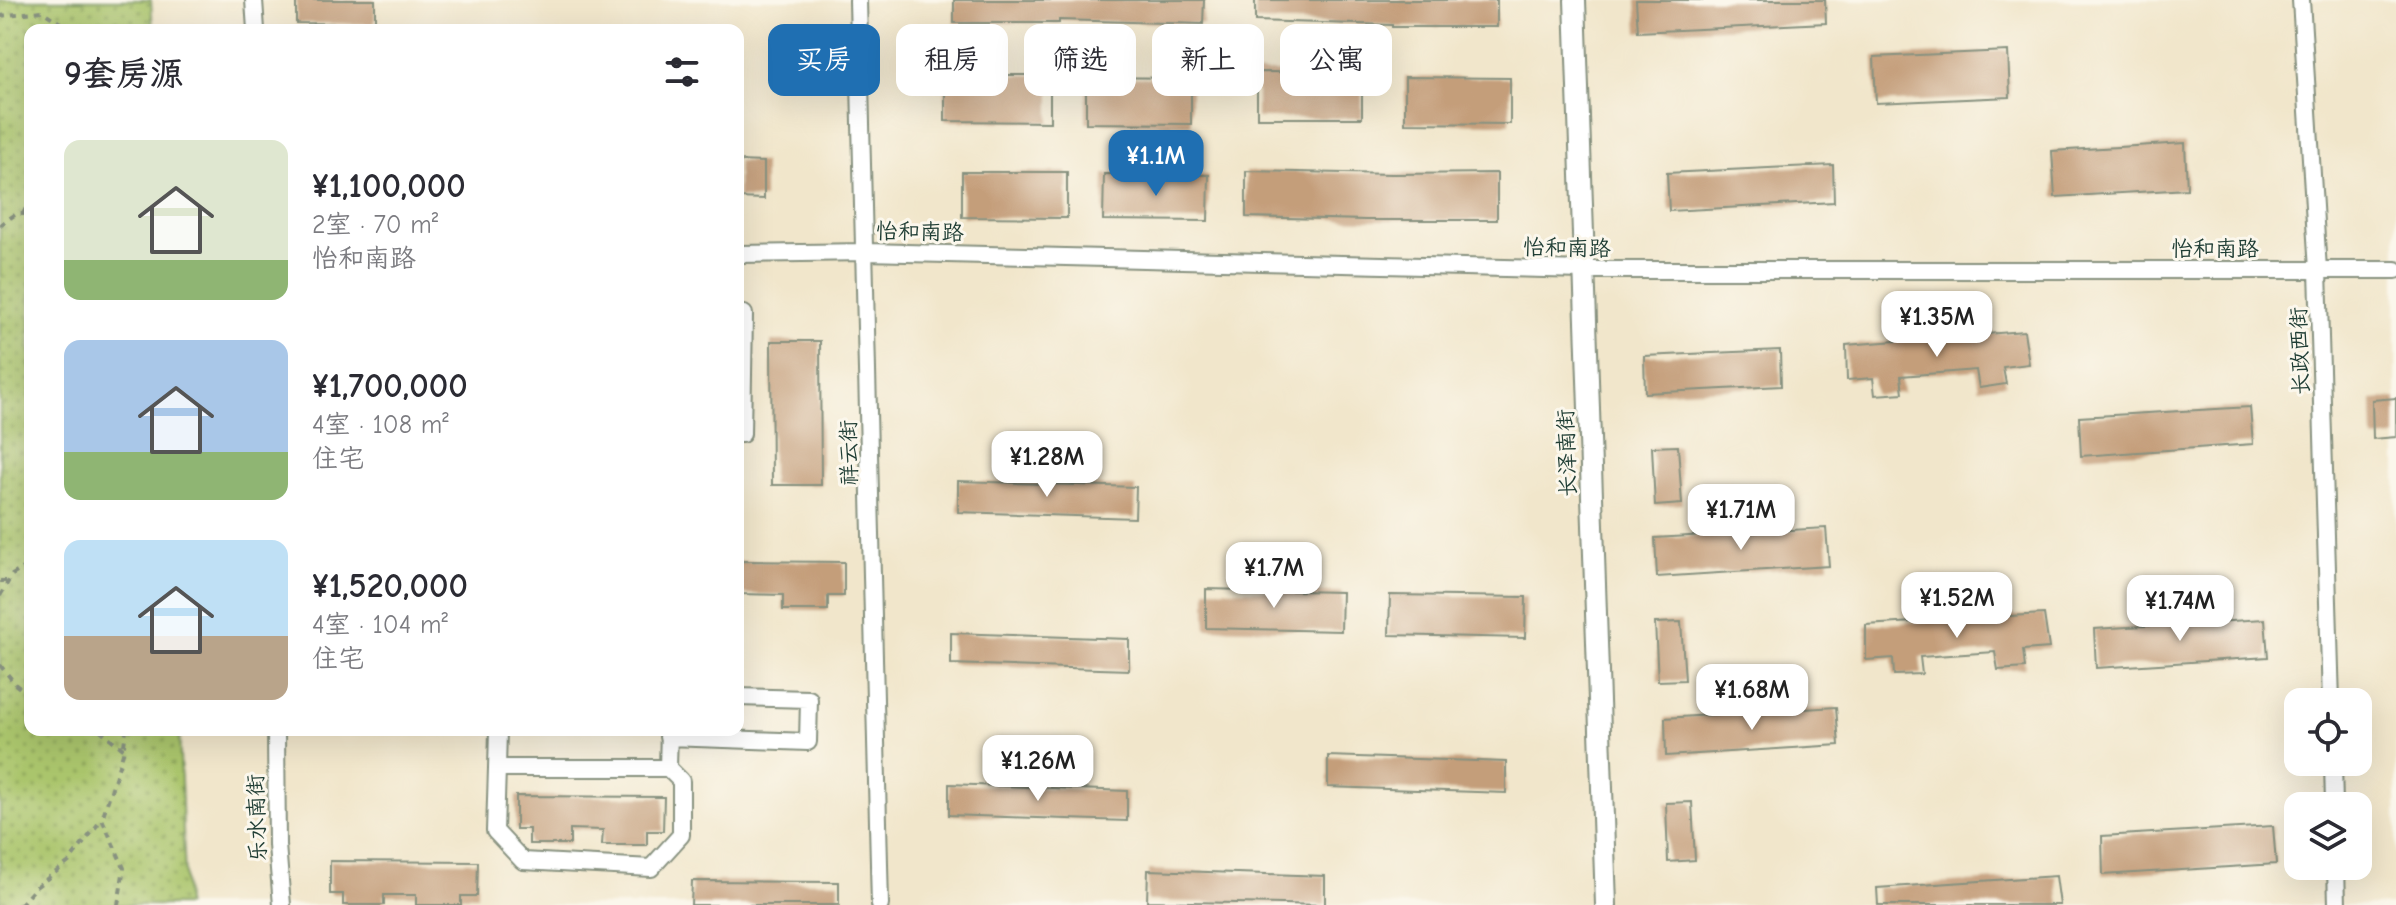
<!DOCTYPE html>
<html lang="zh">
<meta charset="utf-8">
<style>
:root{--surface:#fff;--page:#f2f2f3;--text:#2b2b33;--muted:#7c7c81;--accent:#1f6fb2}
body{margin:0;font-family:"Comic Neue","LXGW WenKai TC",sans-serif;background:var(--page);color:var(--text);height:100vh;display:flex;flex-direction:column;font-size:30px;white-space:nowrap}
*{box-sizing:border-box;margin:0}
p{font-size:26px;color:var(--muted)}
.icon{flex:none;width:44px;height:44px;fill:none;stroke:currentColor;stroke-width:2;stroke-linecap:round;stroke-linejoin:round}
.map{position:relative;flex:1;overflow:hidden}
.drawer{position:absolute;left:24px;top:24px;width:720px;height:712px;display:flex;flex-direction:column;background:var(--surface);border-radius:16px;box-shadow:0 8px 32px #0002}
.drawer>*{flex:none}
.banner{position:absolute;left:768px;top:24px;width:760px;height:72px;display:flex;gap:16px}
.controls{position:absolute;left:2284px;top:688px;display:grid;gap:16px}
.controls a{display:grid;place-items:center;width:88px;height:88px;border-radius:16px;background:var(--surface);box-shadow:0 8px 32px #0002;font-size:40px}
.price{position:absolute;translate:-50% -68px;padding:0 18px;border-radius:16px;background:#fff;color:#222;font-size:26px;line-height:52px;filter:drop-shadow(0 2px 4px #0008)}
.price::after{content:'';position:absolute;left:50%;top:48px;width:24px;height:18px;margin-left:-12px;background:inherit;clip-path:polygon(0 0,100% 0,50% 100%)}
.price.current{background:var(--accent);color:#fff}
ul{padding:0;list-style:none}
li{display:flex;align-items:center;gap:24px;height:200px;padding:0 40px}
li span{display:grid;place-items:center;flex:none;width:224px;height:160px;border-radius:16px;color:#555}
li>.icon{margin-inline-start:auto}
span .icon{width:96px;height:96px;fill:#fffc;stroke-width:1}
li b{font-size:34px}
h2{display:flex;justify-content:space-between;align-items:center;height:96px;padding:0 40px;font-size:34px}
.tag{padding:0 28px;border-radius:16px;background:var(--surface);box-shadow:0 8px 32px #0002;font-size:28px;line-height:72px}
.tag.current{background:var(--accent);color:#fff}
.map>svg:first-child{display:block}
.park{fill:url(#park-dots);stroke:#648150;stroke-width:2}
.building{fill:#c49e7a}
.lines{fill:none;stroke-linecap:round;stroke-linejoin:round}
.minor-casing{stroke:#889280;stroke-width:20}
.tertiary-casing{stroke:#889280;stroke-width:24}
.path{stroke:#889280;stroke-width:4;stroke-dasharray:6 6;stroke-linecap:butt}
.minor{stroke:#fff;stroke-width:16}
.tertiary{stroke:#fff;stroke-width:20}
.labels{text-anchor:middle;stroke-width:6;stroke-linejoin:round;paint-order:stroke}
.street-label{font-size:22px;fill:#1f3d34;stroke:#fbf7ec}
</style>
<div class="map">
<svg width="2396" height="905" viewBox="0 0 2396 905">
<defs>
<pattern id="park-dots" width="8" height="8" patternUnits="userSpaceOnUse" patternTransform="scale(2)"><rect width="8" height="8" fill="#aac56c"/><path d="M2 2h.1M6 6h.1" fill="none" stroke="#8aa15a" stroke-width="1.8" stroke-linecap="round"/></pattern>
</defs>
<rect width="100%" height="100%" fill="#fbf7ec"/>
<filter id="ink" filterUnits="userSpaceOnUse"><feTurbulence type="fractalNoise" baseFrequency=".0125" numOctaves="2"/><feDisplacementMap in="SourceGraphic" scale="16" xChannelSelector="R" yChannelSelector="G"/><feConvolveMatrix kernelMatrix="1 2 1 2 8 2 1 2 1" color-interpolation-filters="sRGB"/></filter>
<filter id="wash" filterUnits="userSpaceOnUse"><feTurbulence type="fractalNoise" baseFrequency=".006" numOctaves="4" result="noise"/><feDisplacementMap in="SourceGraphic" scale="32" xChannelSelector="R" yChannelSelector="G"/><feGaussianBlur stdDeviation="1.8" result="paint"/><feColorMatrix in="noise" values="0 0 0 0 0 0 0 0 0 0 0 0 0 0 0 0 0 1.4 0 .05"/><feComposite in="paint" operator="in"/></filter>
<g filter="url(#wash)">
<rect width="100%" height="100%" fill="#f1e6cb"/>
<path class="park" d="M0,0H151L153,30H30V730H179L186,905H0Z"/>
<g id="blocks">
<path class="building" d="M296,0H375V24L296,23Z
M954,0H1204L1203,24L1059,20V23H954Z
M1255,0H1497V27H1392V25L1255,21Z
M1636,0H1825L1826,23L1638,32Z
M2008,51L2010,97L1876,103L1874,57Z
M1257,72L1362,73V118H1257Z
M945,75H1050V122L945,121Z
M1086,77L1191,78V124L1086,123Z
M1405,77L1510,78V124L1405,123Z
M2185,143L2187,189L2055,197L2052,151Z
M738,161L764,162V199L738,198Z
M1833,165L1834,202L1669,211L1667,173Z
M1246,171L1392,174L1497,173V220H1366L1246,217Z
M962,172H1067V218L962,217Z
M1104,174L1209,175L1208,221L1103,220Z
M2024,331L2029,364L2003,367L2006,384L1979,388L1976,370L1901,376L1903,393L1875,395L1873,378L1847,380L1846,345Z
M771,341H820L821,485H772Z
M1780,350L1781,386L1645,393L1644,356Z
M2396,398V437L2373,439L2372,400Z
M2250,407L2253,444L2081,456L2079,417Z
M1678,446L1682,504L1655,506L1652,447Z
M958,481L1136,487L1135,518L958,512Z
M1826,528L1829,566L1657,577L1655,538Z
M738,561L844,562V596H828V610H783V595L738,594Z
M1206,589L1342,592L1341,631L1206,628Z
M1390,595L1526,597L1525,638L1389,635Z
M2044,614L2049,648L2023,650L2025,668L1998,670L1995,652L1920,657L1922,674L1894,675L1893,658L1866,660V625Z
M2265,619L2268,657L2096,668L2094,629Z
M1681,622L1685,680L1658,681L1655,623Z
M951,633L1129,639V670L951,664Z
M1836,707L1839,745L1666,756L1665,718Z
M1328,756L1506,762V793L1328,787Z
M949,784L1127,791V821L949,815Z
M516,796L664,797L663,831H647V845H602L603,830L570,829V844H529V829H516Z
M1692,802L1695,860L1668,862L1666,803Z
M2273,826L2276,864L2103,875L2102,836Z
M330,861L478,862L477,896H461V905H416V895H384V905H343V894H330Z
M1148,870L1325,876V905L1147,901Z
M2056,876L2060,905H1878L1877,888Z
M692,881L839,882V905H691Z"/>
</g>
</g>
<g filter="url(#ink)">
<use href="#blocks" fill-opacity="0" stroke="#889280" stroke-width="2"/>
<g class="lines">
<defs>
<path id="minor" d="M254,0L256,30
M858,0L880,905
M2301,0L2318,270L2331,702
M738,254L866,252L1584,270H2396
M738,314H744L742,434H738
M276,730L277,845L282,905
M498,730L497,768H668L669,730
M668,737L808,742L809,699L738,697
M2333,762L2334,806
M497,768L495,831L523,861L651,868L681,835V781L668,768
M2336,866L2337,905"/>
<path id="tertiary" d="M1575,0L1606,905"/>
</defs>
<use href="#minor" class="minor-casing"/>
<use href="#tertiary" class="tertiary-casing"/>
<path class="path" d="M0,16L42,11L71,30
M23,214L30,200
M0,225L16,214H30
M0,581H9
M0,596L12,575L30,564
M0,665L16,685L30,696
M100,730L123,749
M20,905L36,887L69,862L102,819
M118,905L124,868L102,819L123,753L126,730"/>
<use href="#minor" class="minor"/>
<use href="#tertiary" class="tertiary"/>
</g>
</g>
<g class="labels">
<g class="street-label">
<text transform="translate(920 231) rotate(1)" y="8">怡和南路</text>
<text transform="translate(1567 247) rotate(1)" y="8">怡和南路</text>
<text x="2215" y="256">怡和南路</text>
<text transform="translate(2299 351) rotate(-92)" y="8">长政西街</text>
<text transform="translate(848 453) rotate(-91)" y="8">祥云街</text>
<text transform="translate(1566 453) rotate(-92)" y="8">长泽南街</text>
<text transform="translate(256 818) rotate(-92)" y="8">乐水南街</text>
</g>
</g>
</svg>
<div class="controls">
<a><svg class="icon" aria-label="locate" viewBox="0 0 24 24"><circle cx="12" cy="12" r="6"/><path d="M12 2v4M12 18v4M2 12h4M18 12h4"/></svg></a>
<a><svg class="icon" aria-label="layers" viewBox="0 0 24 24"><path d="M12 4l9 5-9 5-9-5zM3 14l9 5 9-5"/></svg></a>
</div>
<b class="price current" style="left:1156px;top:198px">¥1.1M</b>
<b class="price" style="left:1937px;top:359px">¥1.35M</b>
<b class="price" style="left:1047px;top:499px">¥1.28M</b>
<b class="price" style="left:1741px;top:552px">¥1.71M</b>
<b class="price" style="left:1274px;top:610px">¥1.7M</b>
<b class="price" style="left:1957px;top:640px">¥1.52M</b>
<b class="price" style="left:2180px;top:643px">¥1.74M</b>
<b class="price" style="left:1752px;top:732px">¥1.68M</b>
<b class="price" style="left:1038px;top:803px">¥1.26M</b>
<div class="banner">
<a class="tag current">买房</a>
<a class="tag">租房</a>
<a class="tag">筛选</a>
<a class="tag">新上</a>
<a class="tag">公寓</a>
</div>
<section class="drawer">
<h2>9套房源<svg class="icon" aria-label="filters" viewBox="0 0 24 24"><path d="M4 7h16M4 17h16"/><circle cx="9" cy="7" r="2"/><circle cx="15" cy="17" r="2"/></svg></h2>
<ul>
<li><span style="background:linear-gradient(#dfe7d0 75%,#8fb573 0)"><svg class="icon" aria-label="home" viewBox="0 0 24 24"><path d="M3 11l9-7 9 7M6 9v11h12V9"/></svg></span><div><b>¥1,100,000</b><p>2室 · 70 m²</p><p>怡和南路</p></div></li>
<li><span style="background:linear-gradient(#a9c7e8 70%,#8fb573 0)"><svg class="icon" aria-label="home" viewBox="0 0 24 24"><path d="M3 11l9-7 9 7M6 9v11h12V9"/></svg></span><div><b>¥1,700,000</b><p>4室 · 108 m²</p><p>住宅</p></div></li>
<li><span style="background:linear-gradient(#bfe0f5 60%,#b9a48a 0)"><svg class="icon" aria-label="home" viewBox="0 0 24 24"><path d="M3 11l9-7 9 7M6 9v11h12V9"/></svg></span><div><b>¥1,520,000</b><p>4室 · 104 m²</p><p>住宅</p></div></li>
</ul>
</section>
</div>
